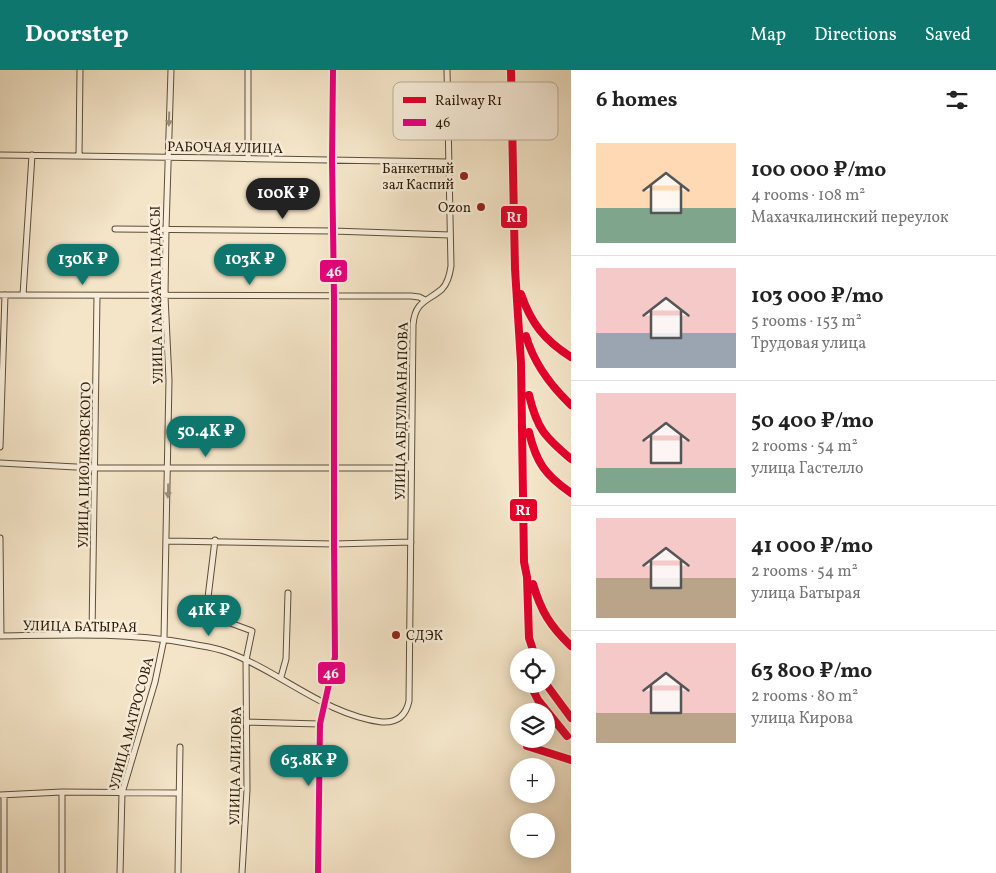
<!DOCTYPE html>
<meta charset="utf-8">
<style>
:root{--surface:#fff;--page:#f2f2f2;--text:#222;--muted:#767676;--line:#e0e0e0;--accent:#0f766e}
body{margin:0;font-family:Vollkorn,serif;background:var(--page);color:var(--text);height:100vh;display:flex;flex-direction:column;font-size:19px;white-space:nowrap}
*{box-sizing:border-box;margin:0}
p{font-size:16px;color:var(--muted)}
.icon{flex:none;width:28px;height:28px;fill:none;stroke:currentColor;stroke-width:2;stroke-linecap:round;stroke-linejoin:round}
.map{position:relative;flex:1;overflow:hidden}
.details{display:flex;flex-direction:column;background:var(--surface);width:425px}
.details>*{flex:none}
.controls{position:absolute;left:510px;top:578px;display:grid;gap:10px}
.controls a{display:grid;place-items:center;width:45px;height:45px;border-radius:50%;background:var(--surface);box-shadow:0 2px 12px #0003;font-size:25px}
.price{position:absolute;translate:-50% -42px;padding:0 11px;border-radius:18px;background:var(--accent);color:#fff;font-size:16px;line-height:32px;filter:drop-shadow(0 1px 2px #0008)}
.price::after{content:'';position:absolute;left:50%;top:30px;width:15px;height:11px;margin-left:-8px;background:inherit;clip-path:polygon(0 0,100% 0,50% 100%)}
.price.current{background:#222;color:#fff}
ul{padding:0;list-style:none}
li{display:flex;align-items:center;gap:15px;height:125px;padding:0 25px}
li+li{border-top:1px solid var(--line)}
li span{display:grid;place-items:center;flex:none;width:140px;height:100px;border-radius:0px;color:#555}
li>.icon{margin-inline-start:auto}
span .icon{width:60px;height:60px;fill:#fffc;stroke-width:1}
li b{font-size:21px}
h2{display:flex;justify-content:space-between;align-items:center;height:60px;padding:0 25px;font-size:21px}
header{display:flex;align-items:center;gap:30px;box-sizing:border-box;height:70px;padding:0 25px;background:var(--accent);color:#fff}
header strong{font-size:24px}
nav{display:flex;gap:28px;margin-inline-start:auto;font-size:18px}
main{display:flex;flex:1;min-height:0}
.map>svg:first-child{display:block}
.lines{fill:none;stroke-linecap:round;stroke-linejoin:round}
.minor-casing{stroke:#5e4e36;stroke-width:7}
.minor{stroke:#f8eedb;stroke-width:5}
.bus-1-casing{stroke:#f8eedb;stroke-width:10}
.bus-1{stroke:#e5007d;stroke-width:6}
.rail-1-casing{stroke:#f8eedb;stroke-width:11}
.rail-1{stroke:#e4002b;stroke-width:8}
.oneway{fill:#9c907b}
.poi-dot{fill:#8f2418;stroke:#f8eedb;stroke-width:2}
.labels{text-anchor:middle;stroke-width:5;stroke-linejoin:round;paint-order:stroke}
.street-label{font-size:14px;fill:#2c1c05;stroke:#f8eedb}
.poi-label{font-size:14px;fill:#2c1c05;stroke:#f8eedb;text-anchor:end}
.key{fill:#f8eedb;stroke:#bbaf9b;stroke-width:1}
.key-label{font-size:14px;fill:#2c1c05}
.line-badge{stroke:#f8eedb;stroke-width:2}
.badge-label{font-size:14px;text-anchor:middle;font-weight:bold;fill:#fff}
</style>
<header>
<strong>Doorstep</strong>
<nav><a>Map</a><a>Directions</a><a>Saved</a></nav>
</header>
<main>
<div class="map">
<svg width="571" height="803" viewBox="0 0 571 803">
<rect width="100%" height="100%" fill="#f4e5c8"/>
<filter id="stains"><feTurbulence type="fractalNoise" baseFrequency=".004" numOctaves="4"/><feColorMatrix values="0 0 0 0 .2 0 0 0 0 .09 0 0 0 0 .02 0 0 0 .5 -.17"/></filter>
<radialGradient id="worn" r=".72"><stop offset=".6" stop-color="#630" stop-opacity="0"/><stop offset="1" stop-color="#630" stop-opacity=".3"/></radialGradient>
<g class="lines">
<defs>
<path id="minor" d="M0,85C150,87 299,89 449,92
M79,86L80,0
M248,89V0
M115,159L333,161L450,165
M0,225L411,226L419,227L425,230
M23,225L32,85
M0,377L5,225
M0,393L95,398H411
M0,468L1,566
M215,470L206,544L252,561L246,590L247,720L242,803
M166,471L334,474L411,472
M92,564L97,226
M0,566C63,565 124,562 186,573C200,576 214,577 227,582C280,601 325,645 382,652C398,653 406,645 409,631L413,255C415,231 427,232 442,219C448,213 450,203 451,196L447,0
M281,607L286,589L288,523
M247,652L320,654
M62,722V803
M0,725L62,722L179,723
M4,725V803
M120,803L122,723L155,612L164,569L169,310L165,226L166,159L171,0
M178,803L180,677
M318,803L320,654L335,587L334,474V226L332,90L333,0"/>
</defs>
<use href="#minor" class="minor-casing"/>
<use href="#minor" class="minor"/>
<defs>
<path id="bus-1" d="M318,803L320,654L335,587L334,474V226L332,90L333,0"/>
</defs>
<use href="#bus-1" class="bus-1-casing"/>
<use href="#bus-1" class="bus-1"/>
<defs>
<path id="rail-1" d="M511,0L515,199L521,293L524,492L527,507L529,568L535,586
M521,224C531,253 544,270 571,287
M526,266C534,294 550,315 571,335
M529,325C537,359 545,367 571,389
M529,362C536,392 545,405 571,423
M533,514C541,541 550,556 571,576
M530,614L538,630L567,666
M546,614L571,648
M527,676L571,690"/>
</defs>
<use href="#rail-1" class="rail-1-casing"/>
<use href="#rail-1" class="rail-1"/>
</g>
<defs><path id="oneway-solid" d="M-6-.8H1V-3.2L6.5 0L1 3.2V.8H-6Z" transform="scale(1.25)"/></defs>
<g class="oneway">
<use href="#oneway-solid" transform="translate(169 49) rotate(92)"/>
<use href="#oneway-solid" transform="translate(168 421) rotate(91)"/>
</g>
<g class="poi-dot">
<circle cx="464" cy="106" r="5"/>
<circle cx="481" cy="137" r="5"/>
<circle cx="396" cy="565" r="5"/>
</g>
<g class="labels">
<g class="street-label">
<text transform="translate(225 77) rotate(1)" y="5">РАБОЧАЯ УЛИЦА</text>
<text transform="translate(156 225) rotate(-91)" y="5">УЛИЦА ГАМЗАТА ЦАДАСЫ</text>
<text transform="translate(401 341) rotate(-89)" y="5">УЛИЦА АБДУЛМАНАПОВА</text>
<text transform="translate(84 395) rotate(-89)" y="5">УЛИЦА ЦИОЛКОВСКОГО</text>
<text transform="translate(80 556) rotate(1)" y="5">УЛИЦА БАТЫРАЯ</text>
<text transform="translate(131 653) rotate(-75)" y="5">УЛИЦА МАТРОСОВА</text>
<text transform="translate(235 696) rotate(-89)" y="5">УЛИЦА АЛИЛОВА</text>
</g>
<g class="poi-label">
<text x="454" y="103">Банкетный<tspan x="454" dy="16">зал Каспий</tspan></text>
<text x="471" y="142">Ozon</text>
<text x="406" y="570" text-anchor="start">СДЭК</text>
</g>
</g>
<rect x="393" y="12" width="165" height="58" rx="8" class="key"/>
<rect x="403" y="27" width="23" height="6" fill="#e4002b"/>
<rect x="403" y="49" width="23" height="7" fill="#e5007d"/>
<g class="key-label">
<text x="435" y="35">Railway R1</text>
<text x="435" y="57">46</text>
</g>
<g class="line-badge">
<rect x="500" y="135" width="28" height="24" rx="5" fill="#e4002b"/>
<rect x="319" y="189" width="29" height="24" rx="5" fill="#e5007d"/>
<rect x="509" y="428" width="29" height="24" rx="5" fill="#e4002b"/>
<rect x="317" y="591" width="29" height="24" rx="5" fill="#e5007d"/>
</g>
<g class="badge-label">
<text x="514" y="152">R1</text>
<text x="334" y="206">46</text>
<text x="523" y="445">R1</text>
<text x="331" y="608">46</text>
</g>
<rect width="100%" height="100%" filter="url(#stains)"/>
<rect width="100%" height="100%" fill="url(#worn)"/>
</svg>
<div class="controls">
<a><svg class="icon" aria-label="locate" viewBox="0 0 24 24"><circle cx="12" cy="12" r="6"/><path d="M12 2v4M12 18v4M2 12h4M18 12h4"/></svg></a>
<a><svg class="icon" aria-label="layers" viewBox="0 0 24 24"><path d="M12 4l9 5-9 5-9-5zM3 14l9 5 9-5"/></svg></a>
<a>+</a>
<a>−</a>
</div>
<b class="price current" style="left:283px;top:150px">100K ₽</b>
<b class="price" style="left:83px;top:216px">130K ₽</b>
<b class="price" style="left:250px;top:216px">103K ₽</b>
<b class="price" style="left:206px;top:388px">50.4K ₽</b>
<b class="price" style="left:209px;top:567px">41K ₽</b>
<b class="price" style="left:309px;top:717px">63.8K ₽</b>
</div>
<section class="details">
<h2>6 homes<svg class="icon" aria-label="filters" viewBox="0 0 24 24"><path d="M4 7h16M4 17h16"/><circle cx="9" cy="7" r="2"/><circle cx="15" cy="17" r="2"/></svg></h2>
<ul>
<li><span style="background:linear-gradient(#ffd9b3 65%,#7fa58c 0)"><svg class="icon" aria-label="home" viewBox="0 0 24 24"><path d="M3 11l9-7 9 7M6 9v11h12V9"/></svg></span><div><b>100 000 ₽/mo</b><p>4 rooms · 108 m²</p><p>Махачкалинский переулок</p></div></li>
<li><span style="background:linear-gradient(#f6c9c9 65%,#9aa5b1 0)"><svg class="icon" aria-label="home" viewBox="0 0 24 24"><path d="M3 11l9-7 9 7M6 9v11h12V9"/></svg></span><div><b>103 000 ₽/mo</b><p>5 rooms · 153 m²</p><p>Трудовая улица</p></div></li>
<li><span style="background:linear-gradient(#f6c9c9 75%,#7fa58c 0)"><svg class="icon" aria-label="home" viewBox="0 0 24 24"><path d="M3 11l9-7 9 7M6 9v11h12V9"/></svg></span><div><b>50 400 ₽/mo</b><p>2 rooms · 54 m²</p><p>улица Гастелло</p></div></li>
<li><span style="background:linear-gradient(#f6c9c9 60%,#b9a48a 0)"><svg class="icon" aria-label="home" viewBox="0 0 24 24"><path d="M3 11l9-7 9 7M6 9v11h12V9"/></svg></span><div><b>41 000 ₽/mo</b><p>2 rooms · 54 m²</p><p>улица Батырая</p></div></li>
<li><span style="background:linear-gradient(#f6c9c9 70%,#b9a48a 0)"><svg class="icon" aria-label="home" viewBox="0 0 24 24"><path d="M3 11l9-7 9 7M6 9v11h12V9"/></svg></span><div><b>63 800 ₽/mo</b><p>2 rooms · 80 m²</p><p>улица Кирова</p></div></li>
</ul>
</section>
</main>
